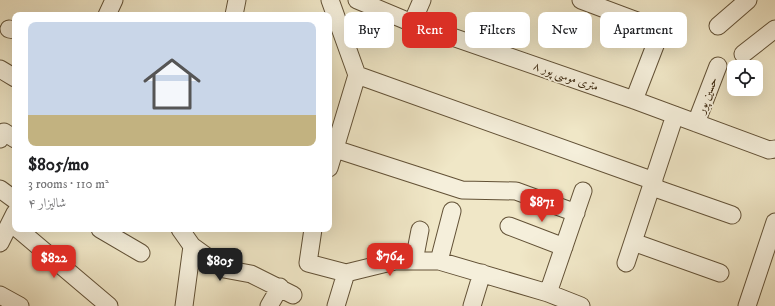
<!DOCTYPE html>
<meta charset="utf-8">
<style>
:root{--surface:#fff;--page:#f6f6f6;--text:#202124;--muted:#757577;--accent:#d93025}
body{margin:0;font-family:"IM FELL DW Pica",Amiri,serif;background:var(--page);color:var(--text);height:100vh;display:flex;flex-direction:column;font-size:15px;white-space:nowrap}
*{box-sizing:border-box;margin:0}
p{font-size:13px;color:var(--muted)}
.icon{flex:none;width:22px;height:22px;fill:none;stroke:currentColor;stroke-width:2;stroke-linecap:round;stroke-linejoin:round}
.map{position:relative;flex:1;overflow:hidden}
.side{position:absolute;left:12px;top:12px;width:320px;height:220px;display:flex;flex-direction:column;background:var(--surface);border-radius:8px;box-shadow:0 4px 16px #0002}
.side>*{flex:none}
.hud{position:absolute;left:344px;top:12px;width:371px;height:36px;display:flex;gap:8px}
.controls{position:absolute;left:727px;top:60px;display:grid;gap:8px}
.controls a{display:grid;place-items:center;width:36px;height:36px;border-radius:8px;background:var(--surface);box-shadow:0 4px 16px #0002;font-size:20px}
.price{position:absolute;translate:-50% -34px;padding:0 9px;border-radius:8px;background:var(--accent);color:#fff;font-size:13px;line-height:26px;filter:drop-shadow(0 1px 2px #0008)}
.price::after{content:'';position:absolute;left:50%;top:24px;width:12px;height:9px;margin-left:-6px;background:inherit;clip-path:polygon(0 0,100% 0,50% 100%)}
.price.active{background:#222;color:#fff}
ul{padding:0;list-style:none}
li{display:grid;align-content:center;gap:8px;height:212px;padding:0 16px}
li span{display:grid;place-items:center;height:124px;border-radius:8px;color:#555}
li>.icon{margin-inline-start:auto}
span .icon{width:72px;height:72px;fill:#fffc;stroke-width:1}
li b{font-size:17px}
.tag{padding:0 14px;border-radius:8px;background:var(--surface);box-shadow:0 4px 16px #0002;font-size:14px;line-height:36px}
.tag.active{background:var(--accent);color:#fff}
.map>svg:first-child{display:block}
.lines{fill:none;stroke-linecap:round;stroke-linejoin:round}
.minor-casing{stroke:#625136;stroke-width:19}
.minor{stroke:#f5efdb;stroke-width:17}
.labels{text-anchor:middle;stroke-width:3.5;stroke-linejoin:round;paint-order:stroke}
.street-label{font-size:12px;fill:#331f06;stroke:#f5efdb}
</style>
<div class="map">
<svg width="775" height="306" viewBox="0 0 775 306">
<rect width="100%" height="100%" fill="#f0e7c7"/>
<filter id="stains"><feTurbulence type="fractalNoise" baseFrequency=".005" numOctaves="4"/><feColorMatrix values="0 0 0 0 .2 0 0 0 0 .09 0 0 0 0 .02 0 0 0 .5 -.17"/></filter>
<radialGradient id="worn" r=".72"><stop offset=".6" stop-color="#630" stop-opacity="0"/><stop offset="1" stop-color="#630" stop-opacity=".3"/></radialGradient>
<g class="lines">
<defs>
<path id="minor" d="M357,0L412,23L634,100L769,150L775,149
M581,0L661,30L634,100
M107,15L114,0
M234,15L237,0
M412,23L422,0
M718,26L748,0
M9,29L15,30
M743,54L775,29
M0,69L15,78
M357,75L654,181
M696,123L718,66
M0,139L4,132L15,139
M329,147L462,190L516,191L576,213
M329,168L357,75L330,0
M652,187L732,215
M0,189L15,200
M509,226L564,247
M18,229L109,306
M100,229L141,253
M180,229L192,246L224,269L251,274L293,295
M313,229L308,263L346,273L395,261H439L548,293L581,306
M633,242L720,273
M0,243L15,213
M414,261L420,230
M439,261L452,211
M626,263L675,115
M548,293L583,191
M0,295L20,306
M184,306L192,246
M269,306L280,287
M336,306L346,273
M472,306L482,273
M747,306L775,222"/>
</defs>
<use href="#minor" class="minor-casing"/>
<use href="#minor" class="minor"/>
</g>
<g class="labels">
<g class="street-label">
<text transform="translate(566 76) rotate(19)" y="4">۸ متری موسی پور</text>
<text transform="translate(707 95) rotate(-69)" y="4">حسین پور</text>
</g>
</g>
<rect width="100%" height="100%" filter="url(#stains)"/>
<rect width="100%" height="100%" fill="url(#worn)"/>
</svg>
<div class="controls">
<a><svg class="icon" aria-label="locate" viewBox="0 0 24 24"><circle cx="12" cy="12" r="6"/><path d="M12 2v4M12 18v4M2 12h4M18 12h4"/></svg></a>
</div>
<b class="price" style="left:542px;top:223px">$871</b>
<b class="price" style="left:390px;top:277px">$764</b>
<b class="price" style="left:54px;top:279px">$822</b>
<b class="price active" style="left:220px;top:282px">$805</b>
<div class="hud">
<a class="tag">Buy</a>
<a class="tag active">Rent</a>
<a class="tag">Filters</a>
<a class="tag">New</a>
<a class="tag">Apartment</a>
</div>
<section class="side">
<ul>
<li><span style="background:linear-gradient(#c9d6e8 75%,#c2b280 0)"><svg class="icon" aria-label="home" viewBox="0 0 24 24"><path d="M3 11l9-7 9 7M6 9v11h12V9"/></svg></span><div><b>$805/mo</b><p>3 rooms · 110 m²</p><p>شالیزار ۴</p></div></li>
</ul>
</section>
</div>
